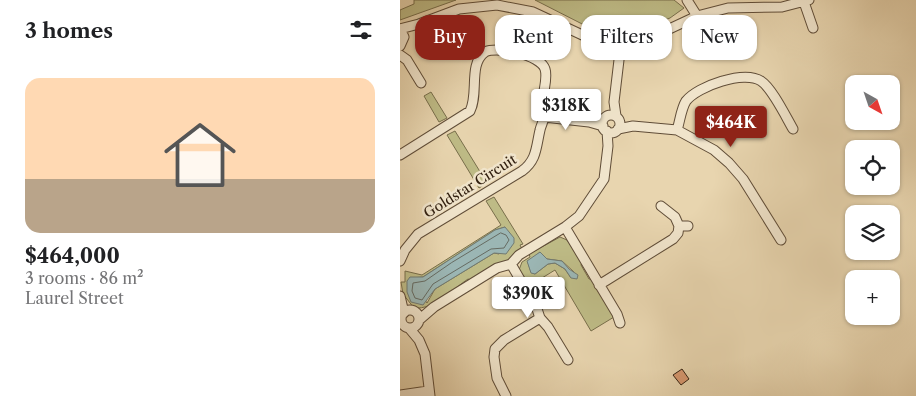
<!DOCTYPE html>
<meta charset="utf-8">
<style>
:root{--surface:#fff;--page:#f6f6f6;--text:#202124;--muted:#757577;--accent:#8f2418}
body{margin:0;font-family:"Libre Caslon Text",serif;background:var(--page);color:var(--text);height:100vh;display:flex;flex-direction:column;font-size:19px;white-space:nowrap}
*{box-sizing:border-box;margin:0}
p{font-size:16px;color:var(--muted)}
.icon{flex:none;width:28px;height:28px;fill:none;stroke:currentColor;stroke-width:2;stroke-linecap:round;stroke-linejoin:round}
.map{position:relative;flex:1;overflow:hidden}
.panel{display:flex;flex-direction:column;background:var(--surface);width:400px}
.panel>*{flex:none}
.top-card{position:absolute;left:15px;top:15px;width:425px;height:45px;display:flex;gap:10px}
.needle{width:32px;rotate:140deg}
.controls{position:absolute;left:445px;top:75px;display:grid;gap:10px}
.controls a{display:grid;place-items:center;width:55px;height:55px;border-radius:10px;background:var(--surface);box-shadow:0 1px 4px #0004;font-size:25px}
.price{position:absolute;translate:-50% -42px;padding:0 11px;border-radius:5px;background:#fff;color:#222;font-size:16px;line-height:32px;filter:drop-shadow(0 1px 2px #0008)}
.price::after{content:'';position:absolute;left:50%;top:30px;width:15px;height:11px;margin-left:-8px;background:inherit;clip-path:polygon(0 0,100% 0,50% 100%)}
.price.active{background:var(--accent);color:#fff}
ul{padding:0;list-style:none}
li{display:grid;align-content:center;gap:10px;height:265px;padding:0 25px}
li span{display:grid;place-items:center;height:155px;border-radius:15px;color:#555}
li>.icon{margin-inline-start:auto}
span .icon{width:90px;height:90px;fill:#fffc;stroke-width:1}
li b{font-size:21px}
h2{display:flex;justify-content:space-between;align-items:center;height:60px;padding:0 25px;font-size:21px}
.pill{padding:0 18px;border-radius:15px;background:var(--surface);box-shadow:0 1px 4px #0004;font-size:18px;line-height:45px}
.pill.active{background:var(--accent);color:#fff}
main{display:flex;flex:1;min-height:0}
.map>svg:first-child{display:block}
.green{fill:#bebb86;stroke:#786e4b;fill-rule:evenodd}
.water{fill:#9bb6b4;stroke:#717a72}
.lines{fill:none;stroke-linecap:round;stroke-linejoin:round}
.shore{stroke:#666b62;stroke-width:1}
.building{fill:#d8986f;stroke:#322010}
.minor-casing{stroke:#604d38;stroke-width:11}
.minor{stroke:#f0e4cb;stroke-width:9}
.labels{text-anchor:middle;stroke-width:5;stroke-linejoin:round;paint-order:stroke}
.street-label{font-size:14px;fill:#322010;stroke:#f0e4cb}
</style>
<main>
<section class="panel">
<h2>3 homes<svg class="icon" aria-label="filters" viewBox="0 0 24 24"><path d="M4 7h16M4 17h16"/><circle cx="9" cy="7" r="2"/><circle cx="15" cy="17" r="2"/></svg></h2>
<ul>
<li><span style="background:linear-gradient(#ffd9b3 65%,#b9a48a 0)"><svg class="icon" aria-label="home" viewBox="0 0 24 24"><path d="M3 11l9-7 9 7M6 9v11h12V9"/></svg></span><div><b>$464,000</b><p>3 rooms · 86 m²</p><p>Laurel Street</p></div></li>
</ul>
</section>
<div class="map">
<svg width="516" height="396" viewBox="0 0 516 396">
<rect width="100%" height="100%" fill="#e8d5af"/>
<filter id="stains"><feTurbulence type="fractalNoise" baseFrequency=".004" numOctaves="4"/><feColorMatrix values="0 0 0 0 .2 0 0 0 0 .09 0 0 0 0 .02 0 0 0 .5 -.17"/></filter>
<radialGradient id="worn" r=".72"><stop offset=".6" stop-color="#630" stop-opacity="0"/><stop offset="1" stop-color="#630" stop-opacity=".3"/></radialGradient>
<path class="green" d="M14,0H56L0,20V10L14,4Z
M135,0H274L284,8L270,18L245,28L221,32L190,28Z
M31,92L47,118L39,122L24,96Z
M55,131L87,183L79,188L47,135Z
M94,197L123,244L120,245L122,249L108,260L71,280L68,279C53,289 34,310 14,308L3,294L1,282H5V271L22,275L101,225L86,201ZM105,227L99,254L94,253L35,289L27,303L10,278L23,277L95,230Z
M160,237L167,240L182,262L181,265L189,279H192L214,317L191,331L155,270L129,286L119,270L122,262L130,257L129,254ZM140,252L147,259L162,261L174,272L171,278L165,269L155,263L148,264L135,274L131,272L128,263Z"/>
<path class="water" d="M105,227L114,238V243L106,254L94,253L35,289L23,305L11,302L7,292V281L10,277H23L95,230Z
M140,252L147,259L162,261L169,269L178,275L177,279L171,278L165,269L155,263L148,264L135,274L131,273L127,261Z"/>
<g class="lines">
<path class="shore" d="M101,233L106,235L109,240L104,248L91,249L33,284L22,300L15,298L12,291L13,283L25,281L51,263Z"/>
</g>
<path class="building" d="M282,369L289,379L281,385L273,375Z"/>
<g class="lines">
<defs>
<path id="minor" d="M287,0L297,16
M404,2L413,28
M0,29L19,24L59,9L97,5L133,12L193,40L226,43L250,38L297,16L328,8L382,7L409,0
M0,29L4,37L0,46
M0,55L7,60L21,83
M202 124a9 9 0 1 1 18 0a9 9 0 1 1-18 0Z
M216,116L214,102L221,43
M144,117L189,122L203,126
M218,129L233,126L277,130L314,150L329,163L343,179L381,240
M277,130C280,121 281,109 286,101C298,86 344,70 361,81C372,88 386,117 393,129
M0,155L70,111C79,94 68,64 85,52C98,46 141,55 145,69C148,78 143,91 143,100C143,105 144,110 144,116C144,121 141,125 140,130C136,147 137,160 122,171L18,234L5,250L0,261
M261,206L275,217L279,226
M165,227L217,314L220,323
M111,264L137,309L140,318L148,327L168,360
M199,285L273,239L278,233L279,226H288
M0,296L4,313
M1 319a9 9 0 1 1 18 0a9 9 0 1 1-18 0Z
M19,320L34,307L97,268L111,264L119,255L165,227L179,216L204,179L208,146L207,131
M9,328L19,340L25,354L30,396
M0,395L28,391
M106,396L97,378L94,357L95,349L104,340L140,318"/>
</defs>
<use href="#minor" class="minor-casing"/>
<use href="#minor" class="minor"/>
</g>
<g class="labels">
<g class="street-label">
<text transform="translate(70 186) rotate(-32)" y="5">Goldstar Circuit</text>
</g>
</g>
<rect width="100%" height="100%" filter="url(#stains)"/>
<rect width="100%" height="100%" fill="url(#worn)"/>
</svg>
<div class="controls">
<a><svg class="needle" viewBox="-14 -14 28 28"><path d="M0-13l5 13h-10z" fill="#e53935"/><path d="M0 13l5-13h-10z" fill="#757577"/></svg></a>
<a><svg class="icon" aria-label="locate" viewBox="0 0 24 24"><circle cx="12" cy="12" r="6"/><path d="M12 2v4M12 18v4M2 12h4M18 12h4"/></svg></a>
<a><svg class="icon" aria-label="layers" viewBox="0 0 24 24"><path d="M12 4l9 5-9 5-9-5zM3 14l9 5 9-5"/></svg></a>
<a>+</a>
</div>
<b class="price" style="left:166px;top:131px">$318K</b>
<b class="price active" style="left:331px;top:148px">$464K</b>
<b class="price" style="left:128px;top:319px">$390K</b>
<div class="top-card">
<a class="pill active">Buy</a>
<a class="pill">Rent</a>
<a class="pill">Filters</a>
<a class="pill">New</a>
</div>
</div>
</main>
